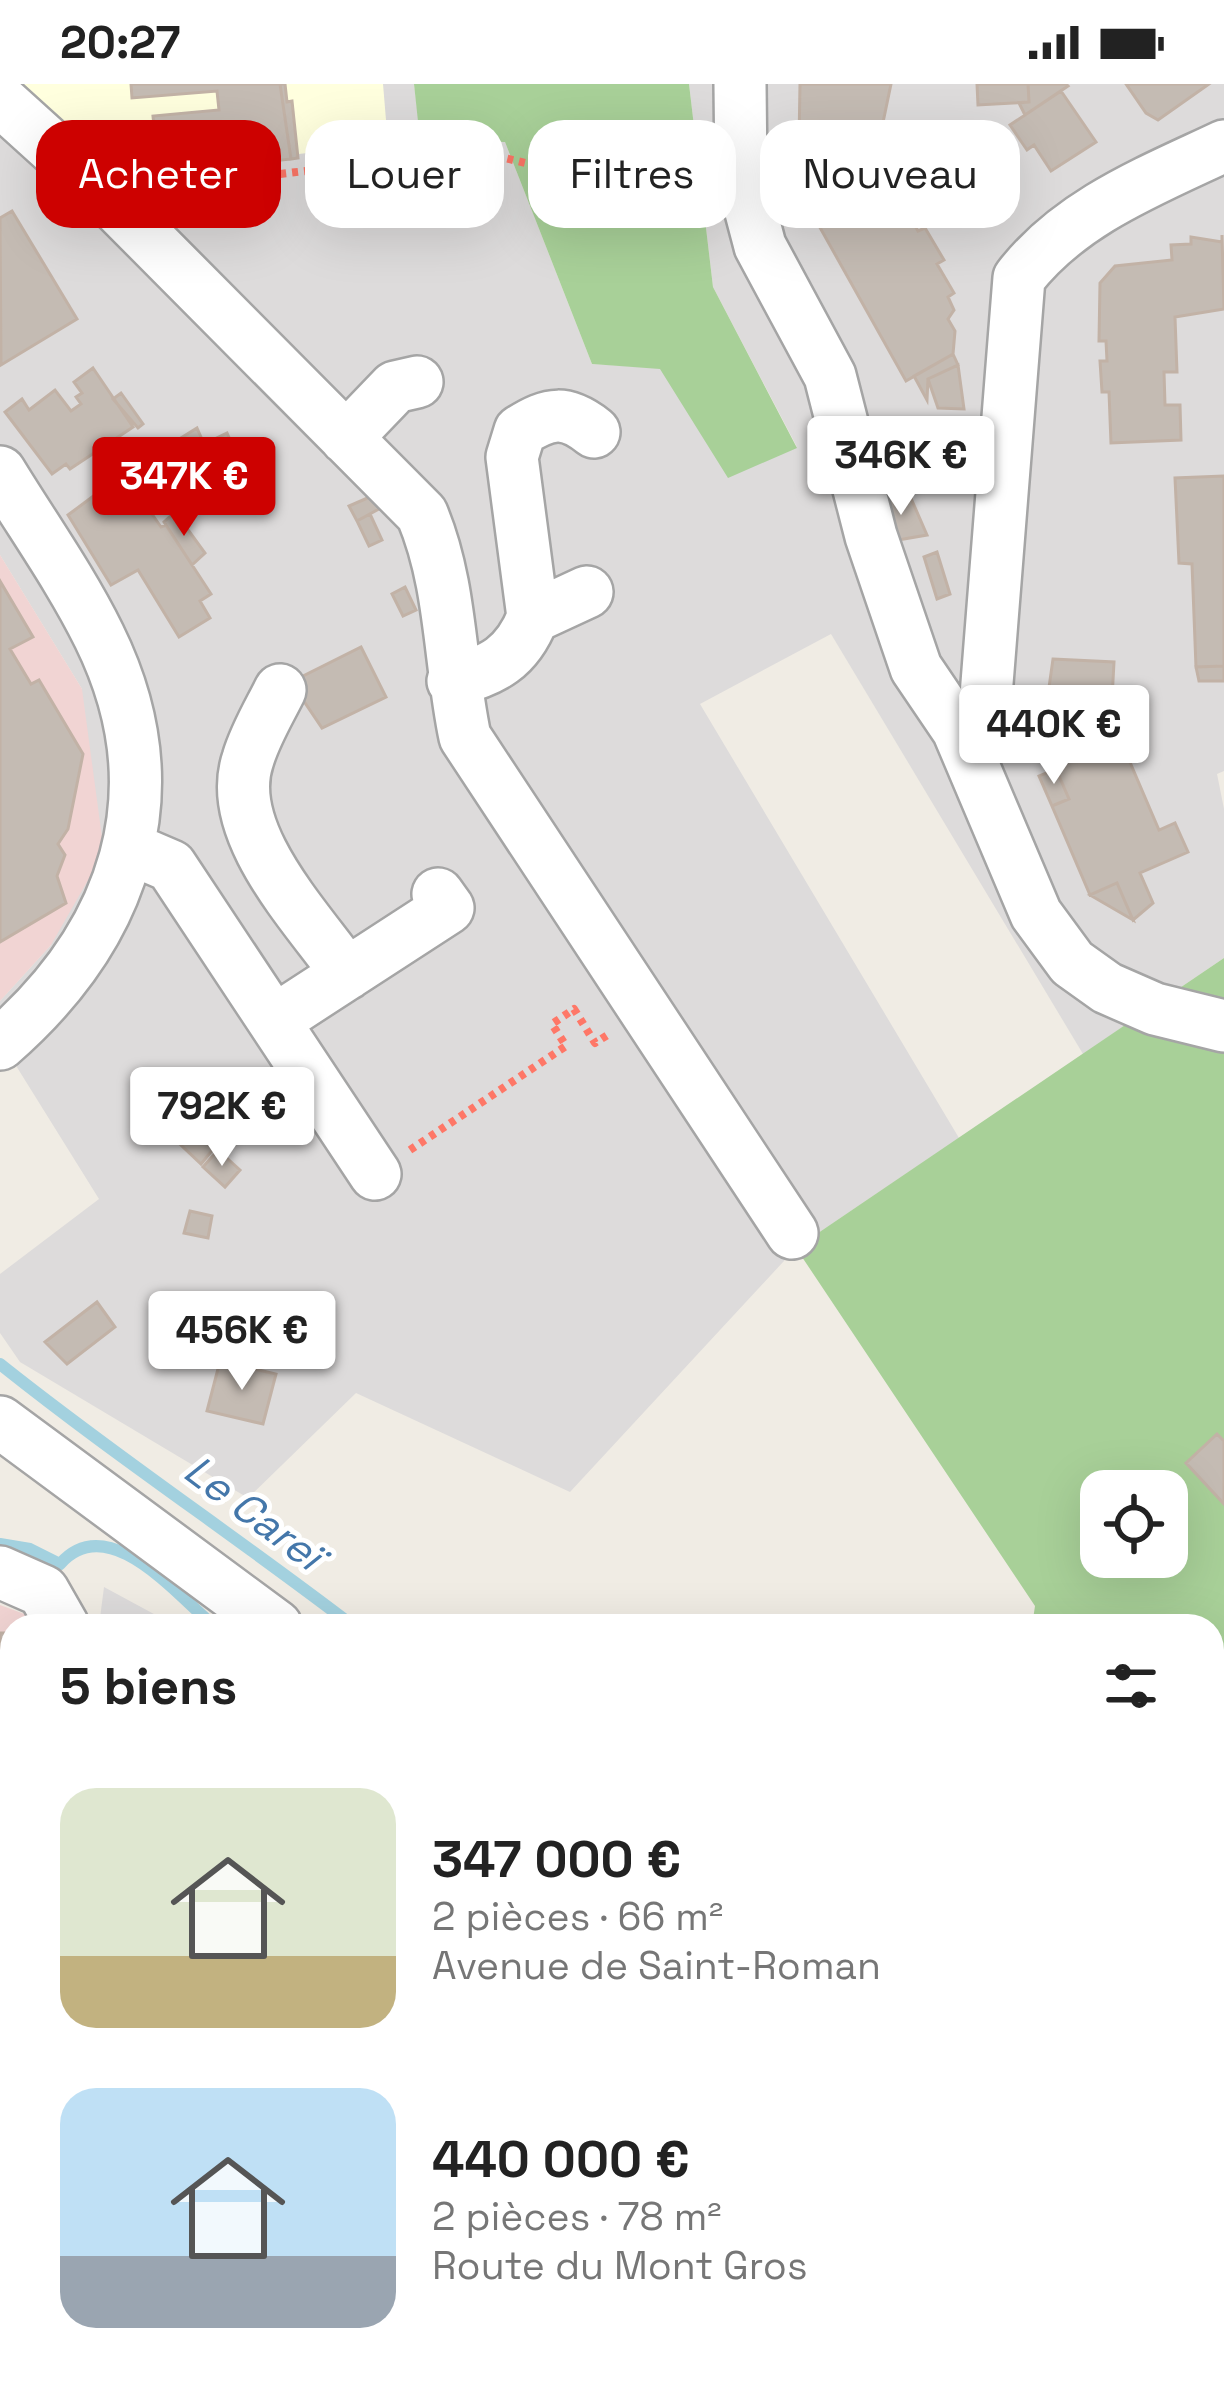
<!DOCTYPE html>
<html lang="fr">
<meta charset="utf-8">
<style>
:root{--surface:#fff;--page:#f2f2f2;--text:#222;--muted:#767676;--accent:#cd0100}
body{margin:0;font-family:"Space Grotesk",sans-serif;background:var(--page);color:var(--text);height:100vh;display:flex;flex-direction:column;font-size:45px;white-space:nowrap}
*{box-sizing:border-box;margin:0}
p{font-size:39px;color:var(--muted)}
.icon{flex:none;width:66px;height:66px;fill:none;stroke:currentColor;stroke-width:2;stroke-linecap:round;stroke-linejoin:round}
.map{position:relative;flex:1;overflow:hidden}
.details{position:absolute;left:0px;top:1530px;width:1224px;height:768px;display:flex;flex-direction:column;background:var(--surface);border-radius:36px 36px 0 0;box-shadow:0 12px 48px #0002}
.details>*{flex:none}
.hud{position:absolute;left:36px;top:36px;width:1152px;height:108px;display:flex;gap:24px}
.controls{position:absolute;left:1080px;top:1386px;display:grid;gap:24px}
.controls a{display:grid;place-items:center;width:108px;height:108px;border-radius:24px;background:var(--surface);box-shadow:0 12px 48px #0002;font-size:60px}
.price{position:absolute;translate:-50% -102px;padding:0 27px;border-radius:12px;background:#fff;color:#222;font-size:39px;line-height:78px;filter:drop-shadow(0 3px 6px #0008)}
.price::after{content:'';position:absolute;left:50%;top:72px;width:36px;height:27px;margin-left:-18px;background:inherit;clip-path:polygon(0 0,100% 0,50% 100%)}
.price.current{background:var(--accent);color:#fff}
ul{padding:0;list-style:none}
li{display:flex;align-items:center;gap:36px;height:300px;padding:0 60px}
li span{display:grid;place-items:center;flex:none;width:336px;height:240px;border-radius:36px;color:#555}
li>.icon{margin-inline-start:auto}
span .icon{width:144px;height:144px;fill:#fffc;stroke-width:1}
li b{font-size:51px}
h2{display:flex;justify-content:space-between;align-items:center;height:144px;padding:0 60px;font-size:51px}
.tag{padding:0 42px;border-radius:36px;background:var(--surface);box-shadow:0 12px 48px #0002;font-size:42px;line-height:108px}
.tag.current{background:var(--accent);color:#fff}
.status{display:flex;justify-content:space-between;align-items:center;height:84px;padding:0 60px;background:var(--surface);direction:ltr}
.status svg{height:33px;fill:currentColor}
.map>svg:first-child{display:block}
.residential{fill:#dddbdb}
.commercial{fill:#f1d4d3}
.education{fill:#ffffde}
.forest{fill:#a8d098;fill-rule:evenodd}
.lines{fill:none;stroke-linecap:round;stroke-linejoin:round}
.stream{stroke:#a3d1df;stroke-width:12}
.building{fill:#c4bbb3;stroke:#c2b2a6;stroke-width:3}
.minor-casing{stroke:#a5a5a5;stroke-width:56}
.major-casing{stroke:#996700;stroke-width:68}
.path{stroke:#fe7767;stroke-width:8;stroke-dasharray:6 6;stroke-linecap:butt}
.minor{stroke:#fff;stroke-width:51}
.major{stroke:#ffd49a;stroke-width:63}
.labels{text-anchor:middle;stroke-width:10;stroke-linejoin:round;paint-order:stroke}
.water-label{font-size:42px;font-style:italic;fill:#47a;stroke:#fff}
</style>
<div class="status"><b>20:27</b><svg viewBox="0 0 49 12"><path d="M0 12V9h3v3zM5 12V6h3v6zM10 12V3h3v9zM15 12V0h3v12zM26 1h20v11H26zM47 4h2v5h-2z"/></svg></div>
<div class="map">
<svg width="1224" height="2298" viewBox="0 0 1224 2298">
<rect width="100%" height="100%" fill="#f0ece4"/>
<path class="residential" d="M0,0H414L421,56L505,58L592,280L660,284L797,363L713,203L689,0H1224V687L1217,690L1224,725V874L1083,970L831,550L700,620L959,1054L796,1164L570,1408L356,1309L248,1414L20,1278L0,1249V1190L99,1115L0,956V917L51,861L82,605L0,471Z
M104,1503L176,1542H99Z
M1212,1937H1224V2298H0V2137L12,2088V2286H1212Z"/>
<path class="commercial" d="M0,471L82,605L104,768L51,861L0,917Z
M0,1521L46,1538L12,1542V1770L0,1866Z"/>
<path class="education" d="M18,0H383L388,60L128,89Z"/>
<path class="forest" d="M414,0H689L713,203L797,364L728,394L660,285L592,280L505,58L420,56Z
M1224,874V1937H1212V1542H1032L1035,1522L796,1164ZM1101,1407H1167V1473H1101Z"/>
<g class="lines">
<path class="stream" d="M0,1280C115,1372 237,1453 353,1542
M0,1460L30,1465L60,1480C108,1425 177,1511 214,1542
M331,2298L338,2286
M748,2298L749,2286"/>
</g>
<path class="building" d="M131,0H280L291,75L159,89L153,32L219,26L217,7L132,14Z
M280,0H285L287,18L292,17L298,74L291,75Z
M800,0H891L876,72L918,147L925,144L944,176L937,180L954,209L948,213L954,226L948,235L955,247L953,270L906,297L804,115L833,97L834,59L799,58Z
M977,0H1028L1029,18L978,21Z
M1028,0H1066L1068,2L1025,31L1019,19L1029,18Z
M1126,0H1209L1158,36L1146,29Z
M1061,7L1096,58L1051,87L1034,61L1027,66L1010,41Z
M12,127L77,235L1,281L0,134Z
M1222,151L1224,225L1175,233L1177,288H1164L1165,321H1180L1181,356L1111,359L1109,308H1102L1100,277H1107L1106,257H1099L1100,199L1115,182L1172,176L1171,161L1191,160V153L1222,158Z
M953,270L958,281L928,295L927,316L914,292Z
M958,281L964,325L938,324L928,295Z
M93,284L133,343L70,385L66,380L52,390L5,328L22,315L29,326L55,306L71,327L81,320L76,313L82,309L74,298Z
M121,309L143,340L138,344L113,315Z
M197,344L204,360L227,349L253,407L211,427L207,419L185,429L152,372Z
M1224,392V582L1196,583L1192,480L1179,479L1175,394Z
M115,396L131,419L140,413L161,443L166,441L211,510L200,517L210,534L179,553L138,486L111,501L68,431Z
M901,408L904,415L910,412L927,451L892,457L877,419Z
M372,412L379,425L357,437L349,422Z
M175,428L205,469L192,481L164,438Z
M370,430L382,456L369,462L357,437Z
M937,468L950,510L937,515L924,473Z
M0,497L33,553L10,565L31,600L39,596L83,670L68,745L58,760L65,771L57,792L66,819L0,858Z
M405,503L416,526L403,532L392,510Z
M361,563L386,613L322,644L291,598Z
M1053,575L1114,578L1111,634L1159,746L1175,739L1188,768L1140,789L1153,819L1133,836L1117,799L1090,811L1052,722L1069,715L1042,653Z
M1224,582V597H1199L1196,583Z
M1056,685L1069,715L1052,722L1039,692Z
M1117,799L1133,836L1090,811Z
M168,996L202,1030L195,1037L202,1043L209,1037L224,1052L201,1080L147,1029L163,1013L158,1008Z
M218,1066L240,1086L225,1103L203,1083Z
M190,1127L212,1132L208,1154L184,1149Z
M97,1218L115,1243L67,1280L45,1258Z
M220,1277L276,1290L263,1340L207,1327Z
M1217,1350L1224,1357V1420L1186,1379Z
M0,1549H12V1585L0,1584Z
M1224,2013V2086L1212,2087V2014Z
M1212,2176H1224V2298L1212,2271V2227L1218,2226Z
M5,2260L12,2261V2286H36L34,2298H0Z
M36,2286H96L93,2298H34Z
M211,2286H261L259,2298H209Z
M499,2286H598L605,2298H478Z"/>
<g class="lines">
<defs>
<path id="minor" d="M740,0L741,90L760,162L830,292L871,452L916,584L958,646L1036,830L1072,879L1107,904L1155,925L1224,942
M0,16L106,112L422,430C452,501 449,578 465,653L792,1149
M346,354L395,303L417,298
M0,388C33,442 71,495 99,552C176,708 125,851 0,960
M533,533L587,508
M453,597C493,586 517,574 533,533L512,373L520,347C550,328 566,326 594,348
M280,606C269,628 255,651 248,675C223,748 307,833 347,890
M958,646L978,630L986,612L1019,194C1070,128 1150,97 1224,62
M129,764L171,782L375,1090
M274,937L448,824L438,810
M0,1338L276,1542
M0,1488L43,1507L63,1542
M0,1660L12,1662
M0,1817V1825
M1200,2286L1202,2298
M673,2298L674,2286"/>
<path id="major" d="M0,1895L12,1900
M0,1942L12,1949
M157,2298L162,2286"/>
</defs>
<use href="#minor" class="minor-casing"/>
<use href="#major" class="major-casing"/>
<path class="path" d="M161,104L382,78L505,74L574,91L700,89
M410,1066L566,962L552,940L574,925L595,959L609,950"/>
<use href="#minor" class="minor"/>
<use href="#major" class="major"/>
</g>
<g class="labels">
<g class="water-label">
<text transform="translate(254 1428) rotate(37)" y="15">Le Careï</text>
</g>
</g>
</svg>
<div class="controls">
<a><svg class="icon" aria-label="locate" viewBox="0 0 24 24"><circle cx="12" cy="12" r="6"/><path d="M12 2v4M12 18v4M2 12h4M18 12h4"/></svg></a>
</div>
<b class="price" style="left:901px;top:434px">346K €</b>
<b class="price current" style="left:184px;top:455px">347K €</b>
<b class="price" style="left:1054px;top:703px">440K €</b>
<b class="price" style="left:222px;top:1085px">792K €</b>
<b class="price" style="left:242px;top:1309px">456K €</b>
<div class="hud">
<a class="tag current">Acheter</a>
<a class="tag">Louer</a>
<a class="tag">Filtres</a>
<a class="tag">Nouveau</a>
</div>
<section class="details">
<h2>5 biens<svg class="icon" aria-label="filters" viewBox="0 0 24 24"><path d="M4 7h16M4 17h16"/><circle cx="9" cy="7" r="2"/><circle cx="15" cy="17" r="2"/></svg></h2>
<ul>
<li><span style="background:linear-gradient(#dfe7d0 70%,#c2b280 0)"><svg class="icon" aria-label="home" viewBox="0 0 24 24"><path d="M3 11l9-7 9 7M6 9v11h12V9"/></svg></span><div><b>347 000 €</b><p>2 pièces · 66 m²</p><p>Avenue de Saint-Roman</p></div></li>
<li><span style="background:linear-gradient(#bfe0f5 70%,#9aa5b1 0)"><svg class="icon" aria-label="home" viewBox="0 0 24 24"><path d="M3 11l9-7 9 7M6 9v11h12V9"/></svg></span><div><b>440 000 €</b><p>2 pièces · 78 m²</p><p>Route du Mont Gros</p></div></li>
</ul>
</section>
</div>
